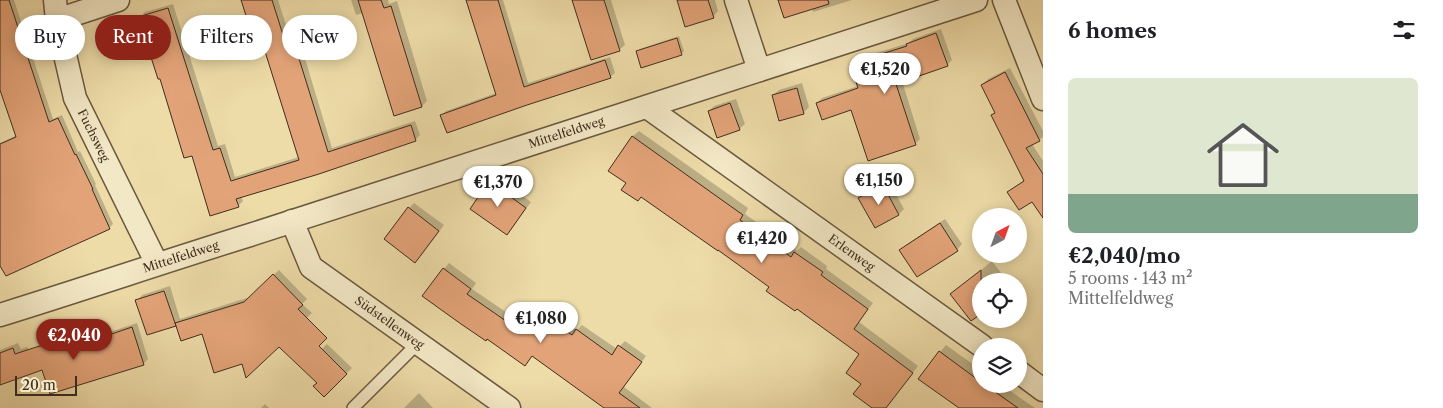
<!DOCTYPE html>
<meta charset="utf-8">
<style>
:root{--surface:#fff;--page:#f2f2f2;--text:#202124;--muted:#757577;--line:#e0e0e0;--accent:#8f2418}
body{margin:0;font-family:"Libre Caslon Text",serif;background:var(--page);color:var(--text);height:100vh;display:flex;flex-direction:column;font-size:19px;white-space:nowrap}
*{box-sizing:border-box;margin:0}
p{font-size:16px;color:var(--muted)}
.icon{flex:none;width:28px;height:28px;fill:none;stroke:currentColor;stroke-width:2;stroke-linecap:round;stroke-linejoin:round}
.map{position:relative;flex:1;overflow:hidden}
.drawer{display:flex;flex-direction:column;background:var(--surface);width:400px}
.drawer>*{flex:none}
.banner{position:absolute;left:15px;top:15px;width:475px;height:45px;display:flex;gap:10px}
.needle{width:32px;rotate:41deg}
.buttons{position:absolute;left:972px;top:208px;display:grid;gap:10px}
.buttons a{display:grid;place-items:center;width:55px;height:55px;border-radius:50%;background:var(--surface);box-shadow:0 2px 12px #0003;font-size:25px}
.scale{position:absolute;left:15px;bottom:12px;width:62px;box-sizing:border-box;padding-left:5px;border:2px solid #402e1e;border-top:0;font-size:14px;line-height:18px;white-space:nowrap;color:#402e1e;-webkit-text-stroke:4px #f3e8c6;paint-order:stroke}
.price{position:absolute;translate:-50% -42px;padding:0 11px;border-radius:18px;background:#fff;color:#222;font-size:16px;line-height:32px;filter:drop-shadow(0 1px 2px #0008)}
.price::after{content:'';position:absolute;left:50%;top:30px;width:15px;height:11px;margin-left:-8px;background:inherit;clip-path:polygon(0 0,100% 0,50% 100%)}
.price.current{background:var(--accent);color:#fff}
ul{padding:0;list-style:none}
li{display:grid;align-content:center;gap:10px;height:265px;padding:0 25px}
li+li{border-top:1px solid var(--line)}
li span{display:grid;place-items:center;height:155px;border-radius:8px;color:#555}
li>.icon{margin-inline-start:auto}
span .icon{width:90px;height:90px;fill:#fffc;stroke-width:1}
li b{font-size:21px}
h2{display:flex;justify-content:space-between;align-items:center;height:60px;padding:0 25px;font-size:21px}
.chip{padding:0 18px;border-radius:22px;background:var(--surface);box-shadow:0 2px 12px #0003;font-size:18px;line-height:45px}
.chip.current{background:var(--accent);color:#fff}
main{display:flex;flex:1;min-height:0}
.map>svg:first-child{display:block}
.shadow{fill:#0003}
.building{fill:#e3a378;stroke:#402e1e}
.lines{fill:none;stroke-linecap:round;stroke-linejoin:round}
.service-casing{stroke:#6b5940;stroke-width:14}
.minor-casing{stroke:#6b5940;stroke-width:25}
.service{stroke:#f3e8c6;stroke-width:11}
.minor{stroke:#f3e8c6;stroke-width:22}
.labels{text-anchor:middle;stroke-width:4;stroke-linejoin:round;paint-order:stroke}
.street-label{font-size:12px;fill:#402e1e;stroke:#f3e8c6}
</style>
<main>
<div class="map">
<svg width="1043" height="408" viewBox="0 0 1043 408">
<rect width="100%" height="100%" fill="#eddba8"/>
<filter id="stains"><feTurbulence type="fractalNoise" baseFrequency=".004" numOctaves="4"/><feColorMatrix values="0 0 0 0 .2 0 0 0 0 .09 0 0 0 0 .02 0 0 0 .5 -.17"/></filter>
<radialGradient id="worn" r=".72"><stop offset=".6" stop-color="#630" stop-opacity="0"/><stop offset="1" stop-color="#630" stop-opacity=".3"/></radialGradient>
<path class="shadow" d="M0,0H14L53,119L62,115L78,152L80,151L96,184L95,185L113,224L109,228L0,264V143L17,135L0,86Z
M243,0H278L289,34L297,32L332,148L415,121L420,135L415,140L241,196L243,201L238,206L193,155L161,77L140,17L145,12L173,4L218,146L225,144L235,177L299,157L264,43Z
M351,0H388L389,4L397,1L427,101L422,106L363,13L356,15Z
M467,0H503L528,83L610,57L615,73L610,77L442,115L446,111L496,93Z
M574,0H611L625,45L619,50Z
M678,0H715L718,11L713,17Z
M779,0H852L813,12L812,8Z
M941,29L952,60L947,65L902,81L920,139L915,144L852,109L817,103L822,98L858,86L851,65L856,59L909,43L913,39Z
M679,36L684,51L681,54L637,51L640,49Z
M1010,68L1043,131V137L1039,140L1032,144L1043,161V216L1032,200L1008,193L1024,180L996,112L982,85L988,79Z
M802,83L809,107L803,113L773,95L779,90Z
M736,99L745,124L739,129L709,111L714,106Z
M639,131L748,208L745,214L797,251L801,247L827,266L826,269L873,303L859,322L918,366L886,408H874L862,384L861,354L771,286L610,171L633,136Z
M496,177L531,202L512,228L507,234L490,182Z
M888,180L904,209L899,214L876,227L860,198L865,193Z
M414,203L444,225L421,256L409,208Z
M945,219L962,244L957,250H901L906,245Z
M992,261L1007,281H981V312L972,320L952,294Z
M449,263L476,283L472,289L525,325L541,305L577,330L582,325L617,349L625,341L646,356L624,387L652,408H606L533,355L525,365L444,269Z
M279,270L307,299L302,304L312,313L246,376L242,363L203,333L176,324L175,325L137,301L142,295L170,286L180,319L250,297Z
M137,323L148,359L143,364L64,347Z
M18,343L21,349L27,347L40,366L0,384V350Z
M327,344L352,368L324,395L318,383L303,368Z
M946,345L981,370V384H1000L1035,408H961L940,352Z
M419,393L433,408H404Z
M265,404L269,408H261Z"/>
<path class="building" d="M0,0H9L49,122L58,118L75,155L76,154L93,189H92L110,229L6,276L0,266V144L16,137L0,90Z
M241,0H272L284,38L292,36L328,152L411,125L416,141L319,174L236,199L239,207L210,216L192,156L184,158L160,79H158L138,17L168,8L213,150L220,148L231,181L299,160L263,45L256,47Z
M358,0H381L384,8L391,6L422,107L394,116Z
M466,0H498L524,87L605,60L611,78L527,105L447,133L440,115L496,95Z
M572,0H604L620,51L591,60Z
M677,0H708L714,18L685,27Z
M778,0H828L829,4L784,18Z
M936,33L948,66L896,84L916,145L868,161L851,110L822,120L816,103L858,88L850,64L907,46L906,44Z
M677,38L682,55L641,68L636,51Z
M1005,72L1040,141L1026,148L1043,174V218L1032,202L1019,210L1007,192L1024,181L991,115L995,113L981,85Z
M797,88L804,114L779,121L772,95Z
M730,103L740,130L717,138L708,111Z
M632,136L743,215L740,220L791,257L794,252L823,272L821,275L868,309L854,329L913,373L886,408H872L853,394L861,384L846,373L859,354L797,309L795,311L766,291L769,287L718,250V251L641,197L638,201L621,190L626,183L608,171Z
M489,181L526,208L507,235L470,209Z
M883,185L899,215L875,228L858,198Z
M408,207L439,231L415,263L384,239Z
M940,223L958,251L917,277L899,250Z
M443,268L471,289L467,294L519,330L535,309L572,335L576,329L612,355L618,345L642,362L619,393L640,408H604L532,356L525,366L487,339L486,341L461,324L422,296Z
M981,270V314L971,321L950,294Z
M273,274L303,305L298,309L327,338L319,346L347,374L324,397L313,386L317,383L279,347L246,378L242,364L214,373L202,334L181,341L175,323L244,302Z
M164,291L176,326L147,335L135,300Z
M132,327L144,365L50,394L42,370L0,385V353L13,348L15,354L67,337L71,348Z
M939,351L981,382V384H984L1018,408H959L918,379Z"/>
<g class="lines">
<defs>
<path id="service" d="M353,408L418,343"/>
<g id="minor">
<path id="s1" d="M55,0L57,20L75,98L157,264"/>
<path d="M736,0L759,70"/>
<path d="M1004,0L1043,99"/>
<path d="M57,20L118,0"/>
<path id="s2" d="M647,107L982,346"/>
<path id="s3" d="M292,221L311,267L509,408"/>
<path id="s4" d="M0,315C84,289 166,261 250,235L976,0"/>
<path d="M1019,372L1043,390"/>
</g>
</defs>
<use href="#service" class="service-casing"/>
<use href="#minor" class="minor-casing"/>
<use href="#service" class="service"/>
<use href="#minor" class="minor"/>
</g>
<g class="labels">
<g class="street-label">
<text dy="4" stroke="none"><textPath href="#s4" startOffset="595">Mittelfeldweg</textPath></text>
<text dy="4" stroke="none"><textPath href="#s1" startOffset="142">Fuchsweg</textPath></text>
<text dy="4" stroke="none"><textPath href="#s2" startOffset="251">Erlenweg</textPath></text>
<text dy="4" stroke="none"><textPath href="#s4" startOffset="190">Mittelfeldweg</textPath></text>
<text dy="4" stroke="none"><textPath href="#s3" startOffset="146">Südstellenweg</textPath></text>
</g>
</g>
<rect width="100%" height="100%" filter="url(#stains)"/>
<rect width="100%" height="100%" fill="url(#worn)"/>
</svg>
<div class="buttons">
<a><svg class="needle" viewBox="-14 -14 28 28"><path d="M0-13l5 13h-10z" fill="#e53935"/><path d="M0 13l5-13h-10z" fill="#757577"/></svg></a>
<a><svg class="icon" aria-label="locate" viewBox="0 0 24 24"><circle cx="12" cy="12" r="6"/><path d="M12 2v4M12 18v4M2 12h4M18 12h4"/></svg></a>
<a><svg class="icon" aria-label="layers" viewBox="0 0 24 24"><path d="M12 4l9 5-9 5-9-5zM3 14l9 5 9-5"/></svg></a>
</div>
<div class="scale">20 m</div>
<b class="price" style="left:885px;top:95px">€1,520</b>
<b class="price" style="left:879px;top:206px">€1,150</b>
<b class="price" style="left:498px;top:208px">€1,370</b>
<b class="price" style="left:762px;top:264px">€1,420</b>
<b class="price" style="left:541px;top:344px">€1,080</b>
<b class="price current" style="left:74px;top:361px">€2,040</b>
<div class="banner">
<a class="chip">Buy</a>
<a class="chip current">Rent</a>
<a class="chip">Filters</a>
<a class="chip">New</a>
</div>
</div>
<section class="drawer">
<h2>6 homes<svg class="icon" aria-label="filters" viewBox="0 0 24 24"><path d="M4 7h16M4 17h16"/><circle cx="9" cy="7" r="2"/><circle cx="15" cy="17" r="2"/></svg></h2>
<ul>
<li><span style="background:linear-gradient(#dfe7d0 75%,#7fa58c 0)"><svg class="icon" aria-label="home" viewBox="0 0 24 24"><path d="M3 11l9-7 9 7M6 9v11h12V9"/></svg></span><div><b>€2,040/mo</b><p>5 rooms · 143 m²</p><p>Mittelfeldweg</p></div></li>
</ul>
</section>
</main>
